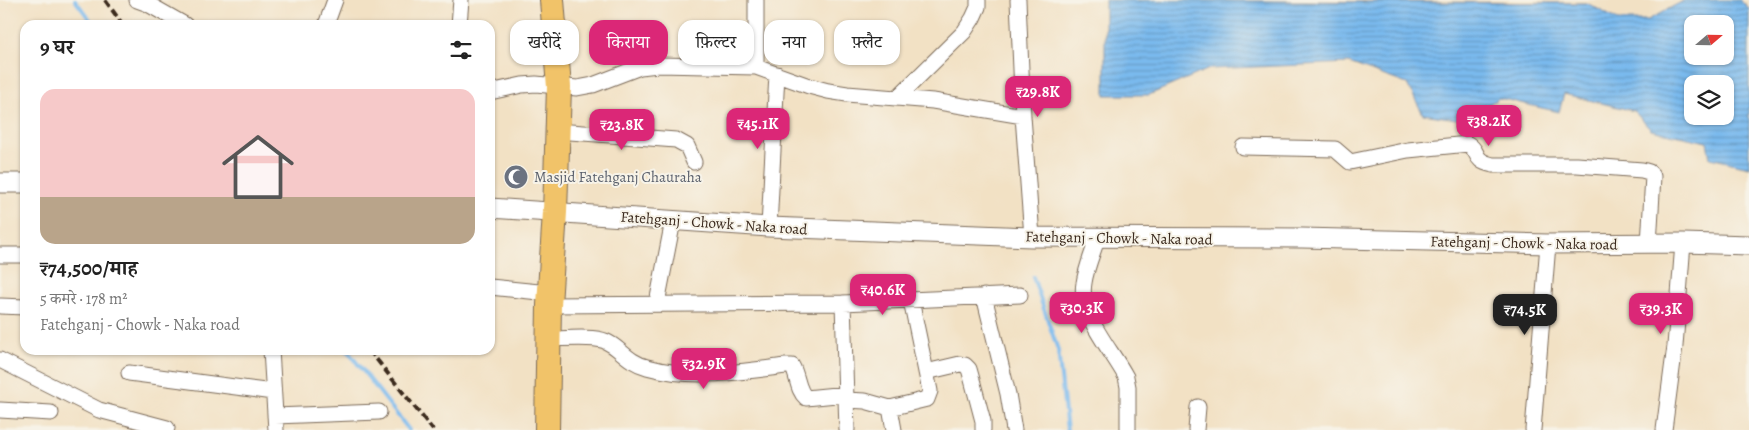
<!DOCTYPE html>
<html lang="hi">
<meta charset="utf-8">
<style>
:root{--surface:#fff;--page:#f2f2f2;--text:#222;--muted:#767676;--accent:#db2777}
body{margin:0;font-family:Alegreya,"Noto Serif Devanagari",serif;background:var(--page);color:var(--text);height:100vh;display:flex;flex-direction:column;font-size:19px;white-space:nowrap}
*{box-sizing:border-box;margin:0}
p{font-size:16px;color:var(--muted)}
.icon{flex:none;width:28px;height:28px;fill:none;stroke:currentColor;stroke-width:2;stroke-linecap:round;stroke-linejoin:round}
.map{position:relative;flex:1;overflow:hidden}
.drawer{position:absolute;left:20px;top:20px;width:475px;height:335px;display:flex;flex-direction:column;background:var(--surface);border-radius:15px;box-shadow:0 1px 4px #0004}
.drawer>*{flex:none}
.guide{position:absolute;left:510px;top:20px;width:475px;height:45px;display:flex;gap:10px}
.needle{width:32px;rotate:70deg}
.controls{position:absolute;left:1684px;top:15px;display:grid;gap:10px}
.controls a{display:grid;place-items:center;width:50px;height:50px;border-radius:10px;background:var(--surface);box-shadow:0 1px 4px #0004;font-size:25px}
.price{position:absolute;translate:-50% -42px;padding:0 11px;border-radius:10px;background:var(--accent);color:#fff;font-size:16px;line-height:32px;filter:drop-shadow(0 1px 2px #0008)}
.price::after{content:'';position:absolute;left:50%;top:30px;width:15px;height:11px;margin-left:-8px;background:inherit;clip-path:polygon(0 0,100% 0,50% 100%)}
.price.current{background:#222;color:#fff}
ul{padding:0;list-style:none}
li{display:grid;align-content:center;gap:10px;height:265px;padding:0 20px}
li span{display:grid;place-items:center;height:155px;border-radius:15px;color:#555}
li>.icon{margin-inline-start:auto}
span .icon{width:90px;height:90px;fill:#fffc;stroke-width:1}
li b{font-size:21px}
h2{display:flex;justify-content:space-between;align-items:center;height:60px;padding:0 20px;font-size:21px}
.pill{padding:0 18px;border-radius:15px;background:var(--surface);box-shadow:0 1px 4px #0004;font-size:18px;line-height:45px}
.pill.current{background:var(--accent);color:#fff}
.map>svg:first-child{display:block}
.water{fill:url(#water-rules);stroke:#5a7286;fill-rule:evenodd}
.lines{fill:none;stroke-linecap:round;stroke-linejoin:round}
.stream{stroke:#7abaee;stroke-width:4}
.minor-casing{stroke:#7b6a58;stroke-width:17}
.tertiary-casing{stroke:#7b6a58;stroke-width:21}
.primary-casing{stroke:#7b6a58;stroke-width:26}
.minor{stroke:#fff;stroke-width:15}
.tertiary{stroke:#fff;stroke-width:19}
.primary{stroke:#f1c369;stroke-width:24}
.rail{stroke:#3b2a1e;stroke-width:4;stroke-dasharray:8 4;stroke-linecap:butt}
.labels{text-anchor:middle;stroke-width:4;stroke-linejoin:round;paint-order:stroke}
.worship-label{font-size:15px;fill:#5b616d;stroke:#f7f3e8;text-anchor:start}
.street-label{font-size:15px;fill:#3b2a1e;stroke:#f7f3e8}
</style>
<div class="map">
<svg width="1749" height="430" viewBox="0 0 1749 430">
<defs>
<pattern id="water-rules" width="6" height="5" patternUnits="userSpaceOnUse" patternTransform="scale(1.25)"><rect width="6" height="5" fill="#7abaee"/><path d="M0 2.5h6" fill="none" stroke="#6597c0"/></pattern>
</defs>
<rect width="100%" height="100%" fill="#f7f3e8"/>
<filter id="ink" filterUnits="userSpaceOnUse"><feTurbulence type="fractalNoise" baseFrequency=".02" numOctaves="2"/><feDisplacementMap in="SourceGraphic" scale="10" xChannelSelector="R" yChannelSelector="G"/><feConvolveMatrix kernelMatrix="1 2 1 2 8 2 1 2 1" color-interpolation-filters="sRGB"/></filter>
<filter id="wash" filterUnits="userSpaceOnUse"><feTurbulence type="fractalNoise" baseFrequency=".0096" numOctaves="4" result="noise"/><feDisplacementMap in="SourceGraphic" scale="20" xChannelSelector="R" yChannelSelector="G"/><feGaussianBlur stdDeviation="1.12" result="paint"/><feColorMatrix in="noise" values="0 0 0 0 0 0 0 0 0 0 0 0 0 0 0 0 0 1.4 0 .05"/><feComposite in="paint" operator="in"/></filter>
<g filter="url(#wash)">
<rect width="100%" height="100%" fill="#f2e1c4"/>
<path class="water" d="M1105,0L1587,3L1618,20H1648L1685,0H1740L1749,9V167L1710,158L1707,142L1651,130L1634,111L1564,94L1559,112L1499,98L1463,120L1423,114L1407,84L1349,63L1209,69L1149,95H1105ZM1692,24H1725V56H1692ZM1692,84H1725V116H1692Z"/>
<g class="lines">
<path class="stream" d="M75,0L94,25
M1033,277L1058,350L1067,430
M347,350L409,430"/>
</g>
</g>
<g filter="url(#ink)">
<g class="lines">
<defs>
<path id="minor" d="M137,0L148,4L185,25
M1018,0L1023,116L1032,237
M326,25L335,0
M459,25L461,0
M756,67V0
M490,92L522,85L536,84L577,88L593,85L640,67L658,65L756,67L809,86L828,91L847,94L933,101L1023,116
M897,98L964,32L973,18L978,7V0
M557,131L676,140L687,146L694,162
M1243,147L1335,149L1350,162L1408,150L1468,144C1481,152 1471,160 1493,165H1577L1642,170L1649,172L1653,176L1649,244
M769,227L777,74
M1097,239C1093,253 1086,268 1084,283C1078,314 1112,350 1126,377L1128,387V430
M0,255H25
M490,287L549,293
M984,296L1008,394L1014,430
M657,303L673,221
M549,305L843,303
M0,306L25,307
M548,339C562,339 594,336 605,341C620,347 627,362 647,367C693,380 740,372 786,366H792C798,376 797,390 806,398L846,394
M271,350L276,430
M0,360L99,410L167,428
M926,372L960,364L965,365L969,369L971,376L983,421V430
M129,373L273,392
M846,400L865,401L890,408L927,399L930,391L911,300
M890,408L894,430
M0,410L51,413
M275,416L379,412
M847,430L843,303L1020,295
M1196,430L1198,407
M1533,430L1548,244
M1664,430L1675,346L1683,243"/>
<path id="tertiary" d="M0,183H25
M490,208L769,227L1032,237L1302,238L1548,244L1683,243L1749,245"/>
<path id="primary" d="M547,430L549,305L555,212L559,87L552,0"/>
</defs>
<use href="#minor" class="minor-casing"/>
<use href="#tertiary" class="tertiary-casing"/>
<use href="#primary" class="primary-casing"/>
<use href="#minor" class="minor"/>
<use href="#tertiary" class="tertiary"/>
<use href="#primary" class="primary"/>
<path class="rail" d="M105,0L123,25
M369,350L433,430"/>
</g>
</g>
<defs>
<symbol id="mosque-disc" viewBox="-11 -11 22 22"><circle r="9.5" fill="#6b7280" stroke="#f7f3e8"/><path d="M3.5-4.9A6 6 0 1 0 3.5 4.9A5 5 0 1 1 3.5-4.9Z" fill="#fff"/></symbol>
</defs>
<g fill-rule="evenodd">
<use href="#mosque-disc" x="502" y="163" width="28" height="28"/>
</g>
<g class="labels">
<g class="worship-label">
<text x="534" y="182">Masjid Fatehganj Chauraha</text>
</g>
<g class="street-label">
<text transform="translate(714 223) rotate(4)" y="5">Fatehganj - Chowk - Naka road</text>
<text transform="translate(1119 238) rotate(1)" y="5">Fatehganj - Chowk - Naka road</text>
<text transform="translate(1524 243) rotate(1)" y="5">Fatehganj - Chowk - Naka road</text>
</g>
</g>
</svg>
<div class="controls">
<a><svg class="needle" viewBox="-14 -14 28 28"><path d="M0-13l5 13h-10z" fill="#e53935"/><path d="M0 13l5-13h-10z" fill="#767676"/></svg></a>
<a><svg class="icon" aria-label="layers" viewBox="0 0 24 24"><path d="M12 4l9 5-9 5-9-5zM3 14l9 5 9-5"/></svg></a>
</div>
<b class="price" style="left:1038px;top:118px">₹29.8K</b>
<b class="price" style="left:1489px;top:147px">₹38.2K</b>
<b class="price" style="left:758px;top:150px">₹45.1K</b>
<b class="price" style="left:622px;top:151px">₹23.8K</b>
<b class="price" style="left:883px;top:316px">₹40.6K</b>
<b class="price" style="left:1082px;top:334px">₹30.3K</b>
<b class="price" style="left:1661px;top:335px">₹39.3K</b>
<b class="price current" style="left:1525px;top:336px">₹74.5K</b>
<b class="price" style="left:704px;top:390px">₹32.9K</b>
<div class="guide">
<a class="pill">खरीदें</a>
<a class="pill current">किराया</a>
<a class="pill">फ़िल्टर</a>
<a class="pill">नया</a>
<a class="pill">फ़्लैट</a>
</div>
<section class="drawer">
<h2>9 घर<svg class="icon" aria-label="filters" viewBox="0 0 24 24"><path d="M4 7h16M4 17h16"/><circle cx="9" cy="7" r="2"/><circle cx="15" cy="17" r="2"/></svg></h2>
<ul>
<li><span style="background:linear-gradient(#f6c9c9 70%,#b9a48a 0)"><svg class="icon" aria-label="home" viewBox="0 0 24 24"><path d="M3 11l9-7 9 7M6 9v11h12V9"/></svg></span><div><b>₹74,500/माह</b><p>5 कमरे · 178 m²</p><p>Fatehganj - Chowk - Naka road</p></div></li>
</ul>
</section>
</div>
